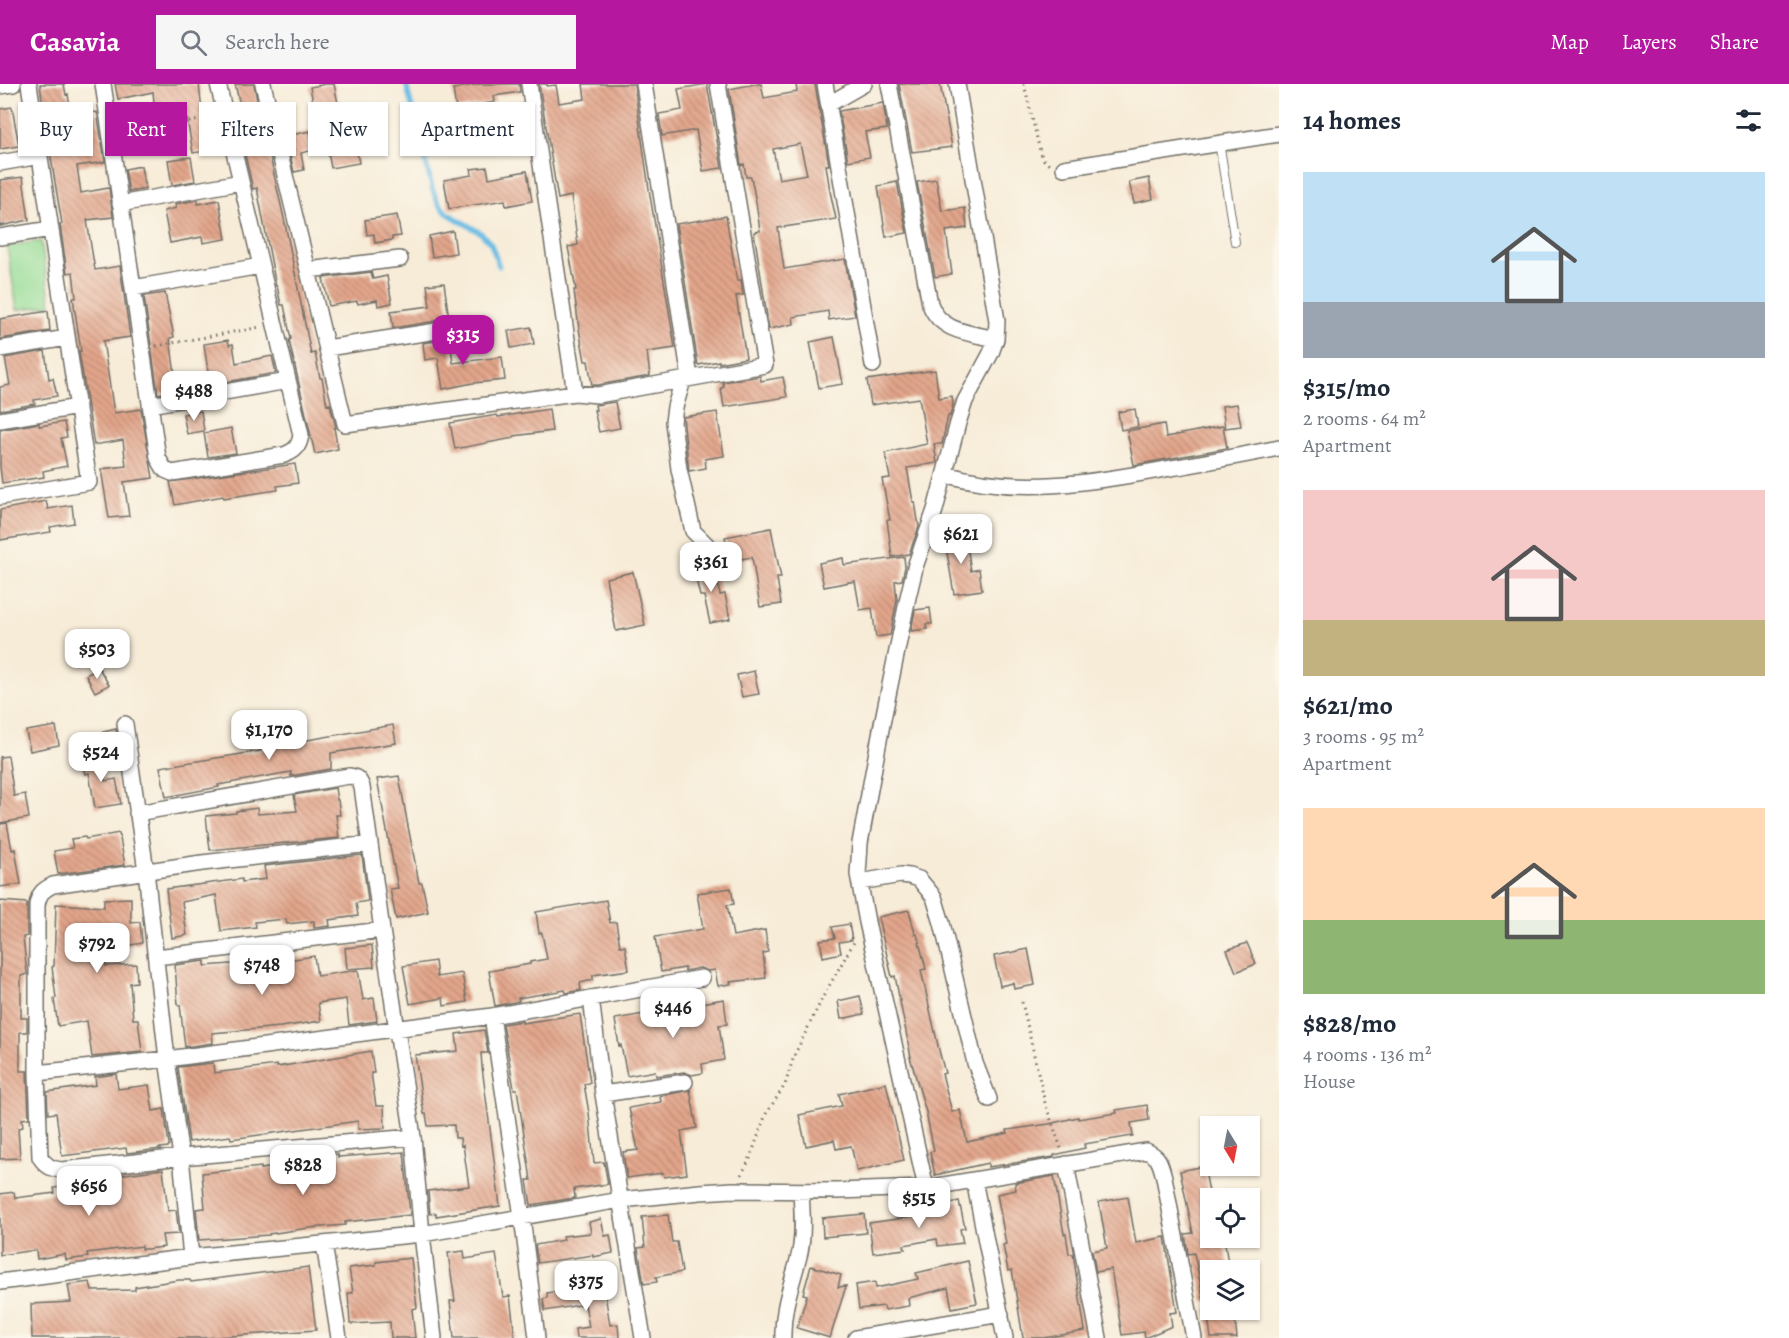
<!DOCTYPE html>
<meta charset="utf-8">
<style>
:root{--surface:#fff;--page:#f6f6f7;--text:#1f2937;--muted:#747a83;--accent:#b5179e}
body{margin:0;font-family:Alegreya,serif;background:var(--page);color:var(--text);height:100vh;display:flex;flex-direction:column;font-size:22px;white-space:nowrap}
*{box-sizing:border-box;margin:0}
p{font-size:20px;color:var(--muted)}
.icon{flex:none;width:33px;height:33px;fill:none;stroke:currentColor;stroke-width:2;stroke-linecap:round;stroke-linejoin:round}
.map{position:relative;flex:1;overflow:hidden}
.panel{display:flex;flex-direction:column;background:var(--surface);width:510px}
.panel>*{flex:none}
.hud{position:absolute;left:18px;top:18px;width:570px;height:54px;display:flex;gap:12px}
.needle{width:39px;rotate:170deg}
.tools{position:absolute;left:1200px;top:1032px;display:grid;gap:12px}
.tools a{display:grid;place-items:center;width:60px;height:60px;border-radius:0px;background:var(--surface);box-shadow:0 2px 4px #0004;font-size:30px}
.price{position:absolute;translate:-50% -51px;padding:0 14px;border-radius:12px;background:#fff;color:#222;font-size:20px;line-height:39px;filter:drop-shadow(0 2px 3px #0008)}
.price::after{content:'';position:absolute;left:50%;top:36px;width:18px;height:14px;margin-left:-9px;background:inherit;clip-path:polygon(0 0,100% 0,50% 100%)}
.price.selected{background:var(--accent);color:#fff}
ul{padding:0;list-style:none}
li{display:grid;align-content:center;gap:12px;height:318px;padding:0 24px}
li span{display:grid;place-items:center;height:186px;border-radius:0px;color:#555}
li>.icon{margin-inline-start:auto}
span .icon{width:108px;height:108px;fill:#fffc;stroke-width:1}
li b{font-size:26px}
h2{display:flex;justify-content:space-between;align-items:center;height:72px;padding:0 24px;font-size:26px}
.tag{padding:0 21px;border-radius:0px;background:var(--surface);box-shadow:0 2px 4px #0004;font-size:21px;line-height:54px}
.tag.selected{background:var(--accent);color:#fff}
header{display:flex;align-items:center;gap:36px;box-sizing:border-box;height:84px;padding:0 30px;background:var(--accent);color:#fff}
header strong{font-size:28px}
nav{display:flex;gap:33px;margin-inline-start:auto;font-size:21px}
.search{width:420px;height:54px;background:var(--page);display:flex;align-items:center;gap:15px;box-sizing:border-box;padding:0 21px;border-radius:0px;color:var(--muted);font-size:22px}
main{display:flex;flex:1;min-height:0}
.map>svg:first-child{display:block}
.green{fill:#95dc95;stroke:#608460;stroke-width:1.5}
.lines{fill:none;stroke-linecap:round;stroke-linejoin:round}
.stream{stroke:#68bce4;stroke-width:5}
.building{fill:url(#building-back-hatch);fill-rule:evenodd}
.lane-casing{stroke:#726f68;stroke-width:10}
.street-casing{stroke:#726f68;stroke-width:18}
.path{stroke:#726f68;stroke-width:3;stroke-dasharray:1.5 4.5;stroke-linecap:butt}
.lane{stroke:#fff;stroke-width:8}
.street{stroke:#fff;stroke-width:15}
</style>
<header>
<strong>Casavia</strong>
<div class="search"><svg class="icon" aria-label="search" viewBox="0 0 24 24"><circle cx="10" cy="10" r="6"/><path d="M15 15l6 6"/></svg>Search here</div>
<nav><a>Map</a><a>Layers</a><a>Share</a></nav>
</header>
<main>
<div class="map">
<svg width="1279" height="1254" viewBox="0 0 1279 1254">
<defs>
<pattern id="building-back-hatch" width="6" height="6" patternUnits="userSpaceOnUse" patternTransform="scale(1.5)"><rect width="6" height="6" fill="#e3a68b"/><path d="M-1 5l2 2M0 0l6 6M5-1l2 2" fill="none" stroke="#b88772"/></pattern>
</defs>
<rect width="100%" height="100%" fill="#fbf7ec"/>
<filter id="ink" filterUnits="userSpaceOnUse"><feTurbulence type="fractalNoise" baseFrequency=".0167" numOctaves="2"/><feDisplacementMap in="SourceGraphic" scale="12" xChannelSelector="R" yChannelSelector="G"/><feConvolveMatrix kernelMatrix="1 2 1 2 8 2 1 2 1" color-interpolation-filters="sRGB"/></filter>
<filter id="wash" filterUnits="userSpaceOnUse"><feTurbulence type="fractalNoise" baseFrequency=".008" numOctaves="4" result="noise"/><feDisplacementMap in="SourceGraphic" scale="24" xChannelSelector="R" yChannelSelector="G"/><feGaussianBlur stdDeviation="1.35" result="paint"/><feColorMatrix in="noise" values="0 0 0 0 0 0 0 0 0 0 0 0 0 0 0 0 0 1.4 0 .05"/><feComposite in="paint" operator="in"/></filter>
<g filter="url(#wash)">
<rect width="100%" height="100%" fill="#f7ecd8"/>
<path class="green" d="M41,157L51,221L17,226L7,162Z"/>
<g class="lines">
<path class="stream" d="M406,0L433,107L439,120L447,129L481,149L491,160L499,182"/>
</g>
<g id="blocks">
<path class="building" d="M40,0H64L66,11L68,10L71,32L97,28L105,78L77,82L81,109L109,104L113,133L87,136L91,162L95,186L120,182L130,253L103,257L114,329L141,325L153,394L124,398L129,432L109,434L101,385L126,382L123,356L94,361L79,267H81L73,214H76L73,188L67,189L60,140H62L50,68L53,67L49,36L45,37Z
M115,0H199L204,45H208L212,66L193,69L187,35L156,38L153,8L118,15Z
M235,0H254L264,56L266,55L285,139L311,270L315,269L320,294H322L327,321L330,320L336,344H334L338,365L315,370L289,256L291,255L284,221H281L277,202H276L257,104L253,105L241,54L237,35L243,34Z
M326,0H334L341,34L317,39L310,3Z
M480,0H519L520,8L494,12L495,18L456,25L453,5Z
M539,0H547V2L556,1L559,19L585,15L583,0H634L649,105L675,264L647,268L650,292L598,301H592L588,277H585L579,245L574,206H576L568,163L578,161L571,112L558,115Z
M707,0L722,84L703,87L696,46L662,52L659,30L682,26L678,5Z
M755,0H761L764,14L797,8L796,0H815L829,81H826L830,107L836,135L778,144L784,185L845,175L855,232L829,236L828,227L793,233L794,240L769,245L754,148L760,147L756,118L751,93H746L744,80L741,81L729,5ZM800,60L807,90L779,95L773,65Z
M899,0H940L952,63L912,68Z
M883,19L887,45L865,48L870,73L848,77L839,27Z
M12,23L19,62L0,65V25Z
M310,47L314,66L301,69L304,86L294,88L286,52Z
M356,63L359,79L331,84L328,68Z
M191,73L195,97L172,101L168,76Z
M141,82L145,105L129,108L125,85Z
M487,83L489,94L527,87L532,117L506,122L505,116L449,125L444,96L472,91L471,85Z
M23,93L29,136L0,142V96Z
M1149,94L1153,115L1134,119L1129,98Z
M936,95L942,127L965,124L967,144L946,147L952,190L935,193L917,98Z
M897,98L907,149L886,153L878,102Z
M198,116V120L219,116L226,155L203,159L202,153L170,159L164,127L176,124L175,120Z
M397,131L401,152L392,153V156L375,159L374,150L367,151L365,136Z
M726,132L737,197L741,196L743,211L736,212L746,274L719,279V277L698,281L676,140Z
M453,147L456,169L432,173L429,152Z
M371,188L373,195L387,192L392,219L378,222L377,216L358,220L357,217L329,222L323,194Z
M444,199L449,235L393,244L391,227L430,222L427,201Z
M165,209L174,253L170,254L175,291L182,290L184,305L158,310L144,212Z
M48,227L50,247L0,255V235Z
M531,243L534,260L511,264L508,247Z
M834,253L843,300L819,304L810,258Z
M450,255L453,279L502,273L505,296L473,299L443,305L438,274L425,276L423,259Z
M228,256L229,261L233,260L236,279L272,272L276,289L210,301L204,260Z
M45,267L49,295L53,294L57,312L34,316L35,320L0,326V303L10,301L5,274Z
M935,286L939,314L952,312L953,321L950,332H948L942,360H934L937,379L907,384L913,418H915L919,443L909,470L892,473L887,436H890L882,395L890,394L885,369L927,360L919,314L871,321L867,296Z
M760,292L761,297L783,293L787,313L724,323L721,304L724,303L723,298Z
M615,318L620,344L599,348L594,326H596L595,321Z
M1237,320L1241,342L1225,344L1222,322Z
M549,325L552,347L514,352V354L455,365L450,339L497,331L498,333Z
M1135,325L1138,343L1121,346L1118,328Z
M201,327L204,347L187,350L183,330Z
M717,328L724,372L705,375L706,384L689,387L683,333Z
M64,338L67,353L61,354L67,382L43,387L44,393L2,399L0,383V346L39,339V342Z
M1164,340L1166,353L1223,342L1227,364L1134,381L1127,347Z
M231,344L236,369L208,373L204,349Z
M295,380L298,399L277,402L278,406L224,414L223,412L175,421L170,398Z
M46,417L48,425L72,421L74,439L50,443L51,448L0,456V426Z
M771,444L781,494H777L781,520L760,523L752,473L730,477L725,453Z
M965,448L971,487L979,485L982,506L954,510L944,451Z
M904,473L905,483L902,496L895,497L897,516L890,551L876,553L872,524L860,526L855,497L824,503L819,479L843,474L844,481Z
M705,475L711,490L717,495L720,511L725,510L730,535L710,539L704,512H700L692,478Z
M633,488L645,541L616,547L606,494Z
M930,524L932,540H926L927,545L911,547L915,526Z
M99,584L109,601L95,608L86,591Z
M754,587L759,610L742,613L737,591Z
M393,641L396,659L331,669V685L291,692V688L218,701L219,703L166,713L160,683L260,667V666L302,657Z
M56,642L59,661L30,667L26,647Z
M116,645L118,659L105,662L103,648Z
M99,670L105,697L116,695L121,720L95,724L89,689L85,690L81,674Z
M8,672L14,712L25,710L29,734L0,739V673Z
M399,692L407,737L419,799H422L428,828L396,835L390,805L398,804L377,695Z
M335,704L337,716H338L340,731H336L339,754L210,766L206,732L236,729V727L257,724L258,730L297,727L294,711Z
M7,739L12,766L15,765L21,800L0,803V740Z
M119,749L125,781L58,790L54,767L73,764L71,755L85,753L86,755Z
M362,771L368,817L356,819L358,832L329,836L330,842L314,844V837L287,840L286,835L255,838L256,843L221,847L216,811L182,818L187,851L172,854L166,805L242,795V798L266,795L264,782Z
M731,804L734,820L727,821L733,852L765,846L768,868L763,869L766,894L730,898L731,900L718,902L715,886L708,887L700,884L685,887V884L661,888L655,853L703,845L697,809Z
M131,814V839L140,838L142,859L104,866L106,882L136,880L137,898L130,899L133,935H138L142,968L92,973L87,937L58,942L54,915L56,914L52,883L54,882L56,820L104,823V815Z
M606,816L610,839L616,838L620,862H625L629,886L593,891V896L580,899L581,906L566,909L565,906L518,914L519,917L495,922L489,887L530,880V878L547,875L542,849H539L536,828Z
M0,817L27,819V852L23,853L27,890L21,892V934H27V948H20V987H27L29,1034L22,1035L23,1043L18,1044L20,1074L0,1075Z
M909,826L915,850H917L926,885L921,886L939,966L945,989L942,990L952,1028L960,1026L967,1058L1008,1049L1007,1046L1049,1040L1078,1033V1035L1117,1029L1116,1026L1147,1021L1149,1036L1131,1039L1133,1052L1084,1060L1085,1064L1054,1071V1073L988,1083V1079L935,1091L930,1068L934,1067L926,1028L910,973H911L895,892L892,893L878,833Z
M849,840L852,856L839,858L841,869L823,873L820,856L835,854L832,843Z
M1247,859L1256,880L1236,888L1227,866Z
M372,861L374,883L347,885L345,864Z
M1028,865L1035,901L1014,905L1013,899L1000,902L994,872Z
M267,870L268,879L314,872L317,892L358,886L363,916L374,914L377,937L349,941L346,915L318,919L321,937L280,943L212,949L213,959L185,963L180,921H178L175,881L205,877V882L244,879V873Z
M435,877L437,893L462,889L467,918L444,922L443,914L410,920L403,882Z
M860,912L864,930L841,935L838,917Z
M724,915L727,940L719,941L724,976L702,980L703,989L692,991L684,988L656,992L655,987L627,992L621,961L619,962L615,935L650,929L649,924L669,921V925Z
M580,930L590,999L584,1000L589,1029L594,1079L604,1078L608,1100L574,1105L575,1114L531,1121L527,1096H531L517,1005H514L503,940L522,937V939Z
M484,946L488,969H481L482,983L500,1122L436,1132V1129L430,1130L428,1107L469,1102L463,1061L461,1062L460,1054H455L454,1041L428,1042L426,1030H424L415,971L458,967L456,950Z
M371,967L374,989H371L376,1022H384L385,1044L358,1045V1037L231,1055L230,1052L189,1058L178,983L213,979L214,989L277,981V983Z
M116,990L118,1005L149,1001L153,1027L164,1025L169,1061L168,1063L160,1064L161,1065L127,1069L126,1064L62,1072L56,1029L48,1030L47,1008L96,1001L95,993Z
M886,999L904,1076L857,1087L851,1062L836,1065L834,1056L806,1062L799,1031L842,1022L839,1010Z
M690,1006L697,1044L681,1047L687,1090L664,1093L663,1089L627,1094L623,1068L638,1066L629,1024L661,1018L660,1012Z
M404,1068L410,1131L345,1138V1141L309,1144L269,1150V1151L199,1156L196,1125L205,1124L202,1089L261,1083V1085L311,1077L310,1074L338,1070V1073Z
M1204,1082L1210,1113V1154H1224L1229,1186H1210V1216L1204,1217L1194,1169L1188,1170L1185,1150L1193,1149L1180,1087Z
M163,1085L168,1127L176,1126L179,1150L162,1151L164,1163L146,1165H142V1162L87,1169L88,1173L66,1176L65,1170L37,1175L36,1166L0,1171V1110L14,1108L15,1114L55,1109L54,1104L103,1096V1093Z
M1054,1092L1064,1150H1066L1069,1170H1073L1085,1247L1044,1254H1023L1012,1186L1008,1187L1003,1161L1006,1160L997,1110L1016,1106L1015,1099Z
M1128,1113L1136,1159L1165,1153L1177,1228L1170,1229L1172,1242L1145,1254L1144,1248L1122,1251L1111,1185L1096,1188L1092,1167L1107,1164L1099,1118Z
M959,1117L965,1144L960,1145L963,1159L938,1162L937,1155L904,1161L905,1165L873,1169L869,1139L933,1130L932,1124Z
M864,1130L866,1149L823,1153L822,1134Z
M668,1131L672,1158H677L682,1188L656,1193L657,1198L644,1200L638,1164L645,1163L642,1133Z
M601,1135L605,1152L610,1151L613,1169L593,1173V1171L538,1179L535,1161L564,1156L563,1152L591,1149L589,1138Z
M464,1167L465,1175L496,1170L503,1213L510,1212L515,1254H454L450,1217H455L448,1169Z
M411,1174L417,1224L412,1225L415,1254H391L390,1238L350,1240L348,1209H353L349,1184L376,1181V1178Z
M968,1177L977,1219L952,1224L948,1204L908,1214L909,1222L885,1226L884,1222L859,1225L856,1201L875,1198L876,1204L918,1195L916,1189Z
M811,1182L841,1191L838,1203L846,1202L830,1254L797,1244L807,1211L803,1210Z
M308,1183L316,1246L204,1254H32L31,1220L71,1218L68,1201L90,1198L92,1207L135,1206V1203L179,1196H190L191,1198Z
M604,1204L610,1241L618,1240L619,1254H576L575,1245L589,1243L585,1220L545,1227L543,1215L547,1214V1209L568,1206L569,1210Z
M1207,1226H1234L1237,1254H1211Z"/>
</g>
</g>
<g filter="url(#ink)">
<use href="#blocks" fill-opacity="0" stroke="#726f68" stroke-width="1.5"/>
<g class="lines">
<defs>
<path id="lane" d="M1219,58L1235,158"/>
<path id="street" d="M103,0L158,374L165,386L172,389L284,371C295,367 299,363 301,351L218,0
M263,0L345,340L575,309L598,311L765,281L718,0
M529,0L575,309
M644,0L690,294
M825,0L873,281
M889,0L930,220C940,248 970,249 996,255
M0,2L13,0
M829,20L864,0
M0,79L40,72
M1064,84L1279,50
M120,120L241,98
M0,153L51,145
M308,186L400,175
M133,204L261,182
M327,264L456,244
M0,265L67,254
M683,296L675,323L673,338L679,385L693,447L712,466L720,486
M150,321L288,297
M0,336L78,323
M945,390C1019,412 1097,398 1171,384C1207,378 1243,371 1279,364
M0,413L89,398L29,0
M125,640L146,787L167,975L181,1073L191,1173
M137,729L349,692C357,693 359,695 362,703L382,846L413,1053L422,1150L434,1254
M370,760L202,779L53,801C43,806 39,809 37,821V989L40,1073C46,1082 51,1085 62,1086L181,1073L413,1053
M860,798L901,791L909,792L919,795L934,813L942,839L975,979L989,1015
M156,873L382,846
M591,914L603,1010L643,1254
M492,932L522,1133L537,1254
M37,989L167,975L492,932L702,894
M603,1010L685,998
M1066,1080L1099,1254
M974,1096L1005,1254
M926,1104L867,838L858,790L859,776L860,759L882,640L908,513L916,480L935,426L958,339L965,317L991,269L996,255L997,237L957,0
M324,1160L339,1254
M0,1198L191,1173L422,1150L621,1116L700,1108L733,1106L836,1107L926,1104L1146,1067C1160,1073 1160,1079 1164,1093L1194,1254
M783,1254C782,1222 793,1198 800,1168C804,1148 802,1127 801,1107
M856,1254L1001,1230"/>
</defs>
<use href="#lane" class="lane-casing"/>
<use href="#street" class="street-casing"/>
<path class="path" d="M1024,0L1040,67L1043,75L1050,82
M124,49L212,34
M156,262L261,243
M1022,918L1045,1019L1062,1067
M741,1091L749,1077L766,1030L785,1001L794,972L824,911L854,858"/>
<use href="#lane" class="lane"/>
<use href="#street" class="street"/>
</g>
</g>
</svg>
<div class="tools">
<a><svg class="needle" viewBox="-14 -14 28 28"><path d="M0-13l5 13h-10z" fill="#e53935"/><path d="M0 13l5-13h-10z" fill="#747a83"/></svg></a>
<a><svg class="icon" aria-label="locate" viewBox="0 0 24 24"><circle cx="12" cy="12" r="6"/><path d="M12 2v4M12 18v4M2 12h4M18 12h4"/></svg></a>
<a><svg class="icon" aria-label="layers" viewBox="0 0 24 24"><path d="M12 4l9 5-9 5-9-5zM3 14l9 5 9-5"/></svg></a>
</div>
<b class="price selected" style="left:463px;top:282px">$315</b>
<b class="price" style="left:194px;top:338px">$488</b>
<b class="price" style="left:961px;top:481px">$621</b>
<b class="price" style="left:711px;top:509px">$361</b>
<b class="price" style="left:97px;top:596px">$503</b>
<b class="price" style="left:269px;top:677px">$1,170</b>
<b class="price" style="left:101px;top:699px">$524</b>
<b class="price" style="left:97px;top:890px">$792</b>
<b class="price" style="left:262px;top:912px">$748</b>
<b class="price" style="left:673px;top:955px">$446</b>
<b class="price" style="left:303px;top:1112px">$828</b>
<b class="price" style="left:89px;top:1133px">$656</b>
<b class="price" style="left:919px;top:1145px">$515</b>
<b class="price" style="left:586px;top:1228px">$375</b>
<div class="hud">
<a class="tag">Buy</a>
<a class="tag selected">Rent</a>
<a class="tag">Filters</a>
<a class="tag">New</a>
<a class="tag">Apartment</a>
</div>
</div>
<section class="panel">
<h2>14 homes<svg class="icon" aria-label="filters" viewBox="0 0 24 24"><path d="M4 7h16M4 17h16"/><circle cx="9" cy="7" r="2"/><circle cx="15" cy="17" r="2"/></svg></h2>
<ul>
<li><span style="background:linear-gradient(#bfe0f5 70%,#9aa5b1 0)"><svg class="icon" aria-label="home" viewBox="0 0 24 24"><path d="M3 11l9-7 9 7M6 9v11h12V9"/></svg></span><div><b>$315/mo</b><p>2 rooms · 64 m²</p><p>Apartment</p></div></li>
<li><span style="background:linear-gradient(#f6c9c9 70%,#c2b280 0)"><svg class="icon" aria-label="home" viewBox="0 0 24 24"><path d="M3 11l9-7 9 7M6 9v11h12V9"/></svg></span><div><b>$621/mo</b><p>3 rooms · 95 m²</p><p>Apartment</p></div></li>
<li><span style="background:linear-gradient(#ffd9b3 60%,#8fb573 0)"><svg class="icon" aria-label="home" viewBox="0 0 24 24"><path d="M3 11l9-7 9 7M6 9v11h12V9"/></svg></span><div><b>$828/mo</b><p>4 rooms · 136 m²</p><p>House</p></div></li>
</ul>
</section>
</main>
